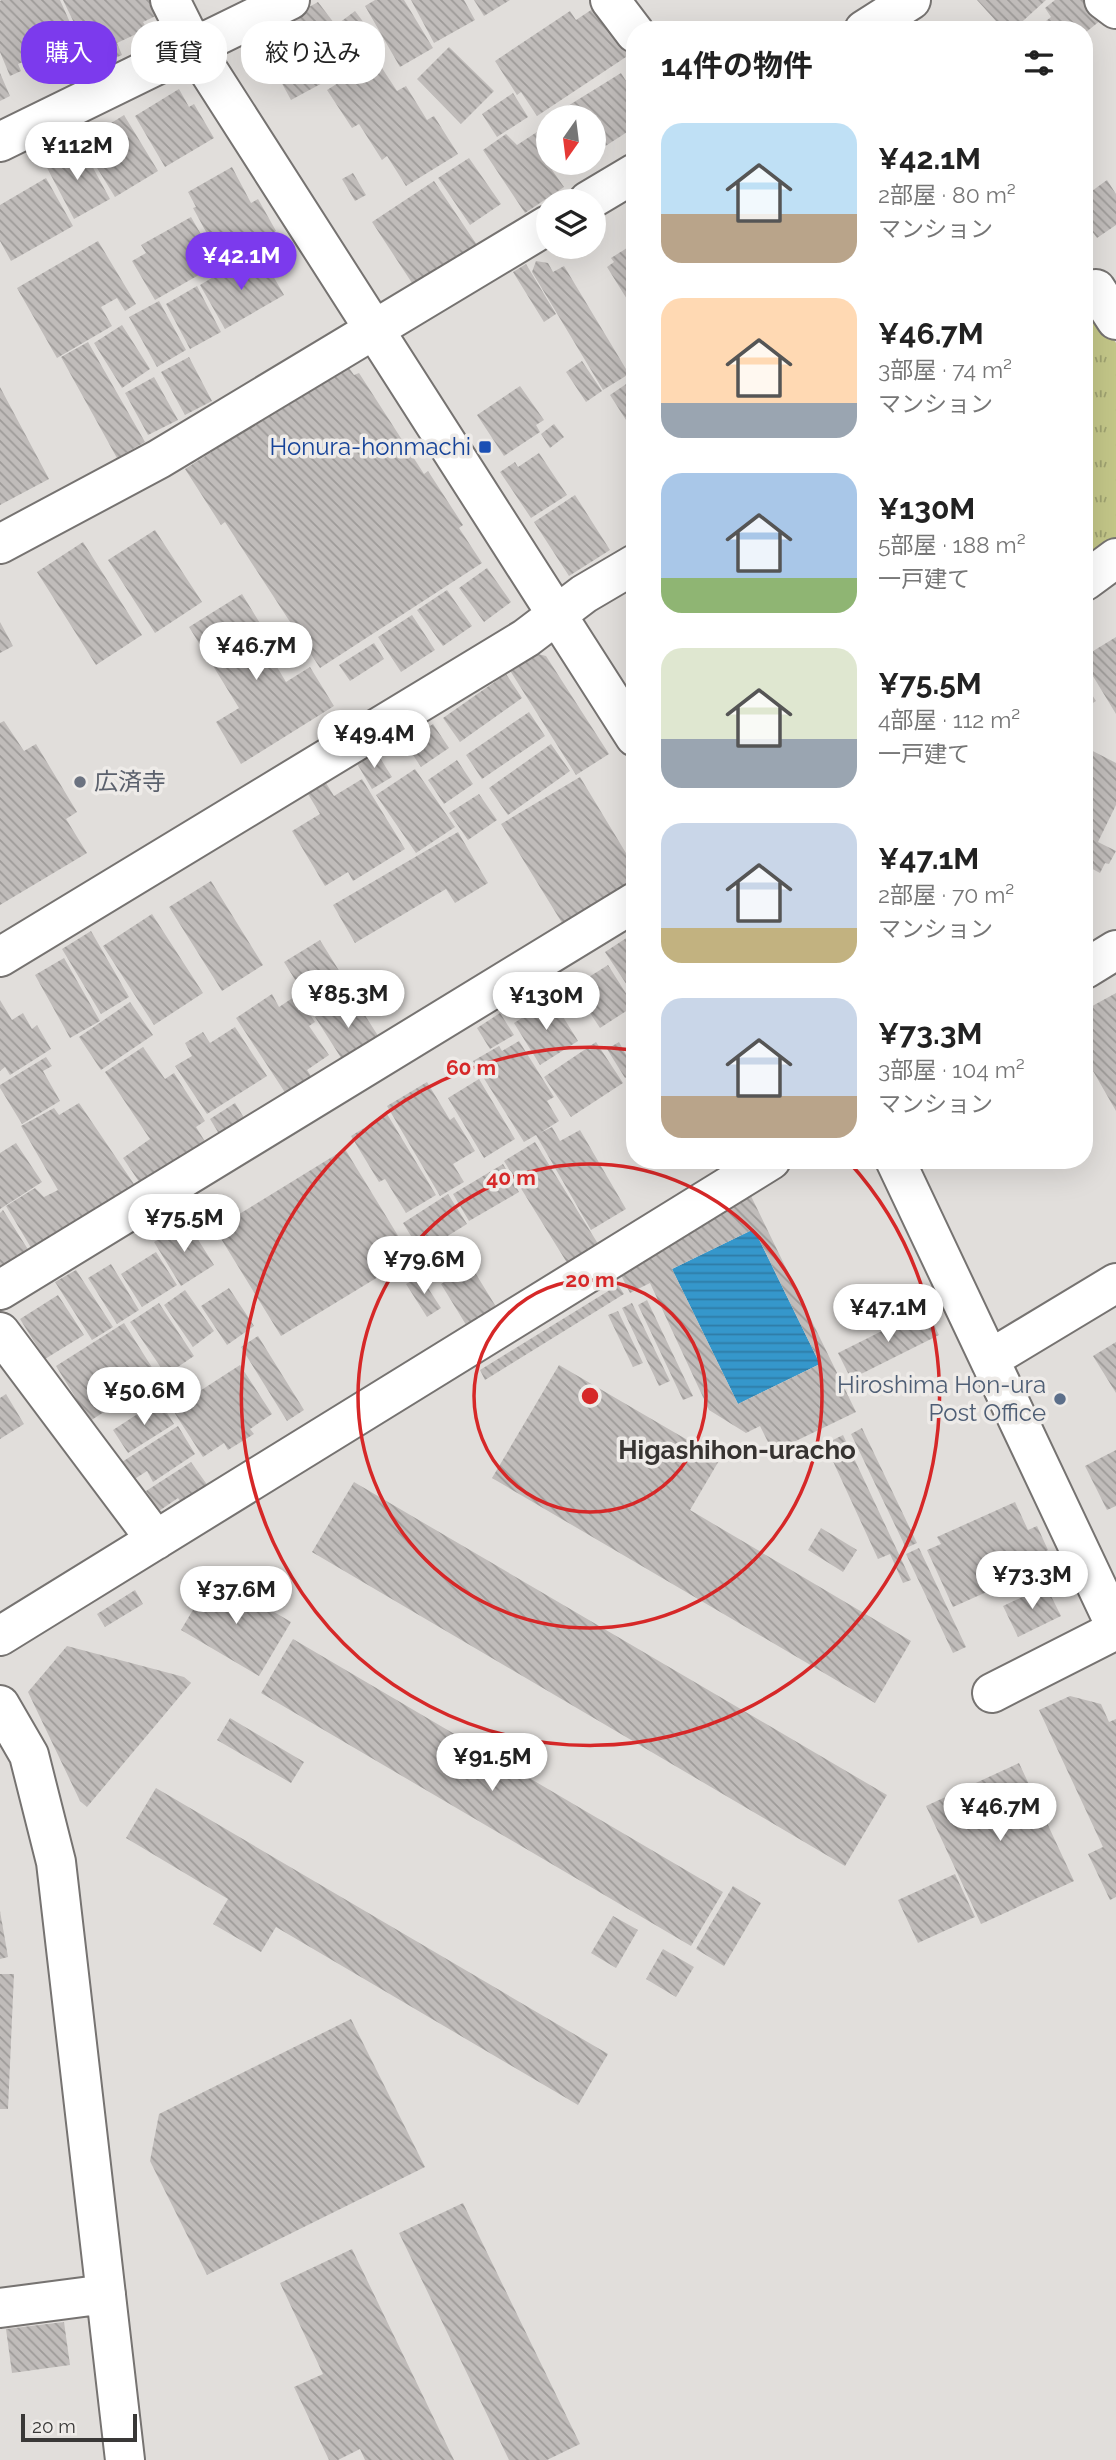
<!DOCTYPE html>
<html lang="ja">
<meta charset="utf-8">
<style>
:root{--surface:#fff;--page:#f2f2f2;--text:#222;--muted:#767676;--accent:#7c3aed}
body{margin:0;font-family:Raleway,"Noto Sans JP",sans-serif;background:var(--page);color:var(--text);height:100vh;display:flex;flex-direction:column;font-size:26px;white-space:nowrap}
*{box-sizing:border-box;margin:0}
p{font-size:23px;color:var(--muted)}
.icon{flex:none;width:38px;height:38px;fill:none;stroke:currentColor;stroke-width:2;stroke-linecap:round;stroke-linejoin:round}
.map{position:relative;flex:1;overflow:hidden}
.drawer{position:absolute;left:626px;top:21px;width:467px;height:1148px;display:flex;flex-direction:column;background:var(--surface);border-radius:28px;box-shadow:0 7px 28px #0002}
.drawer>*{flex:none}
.banner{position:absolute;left:21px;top:21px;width:500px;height:63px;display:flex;gap:14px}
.needle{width:46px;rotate:194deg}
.controls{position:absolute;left:536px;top:105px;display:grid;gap:14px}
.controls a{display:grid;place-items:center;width:70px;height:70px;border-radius:50%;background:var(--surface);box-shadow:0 7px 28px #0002;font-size:35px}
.scale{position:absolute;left:21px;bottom:18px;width:116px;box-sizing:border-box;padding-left:7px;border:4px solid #393837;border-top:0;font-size:19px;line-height:24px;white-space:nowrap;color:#393837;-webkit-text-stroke:5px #eeebe8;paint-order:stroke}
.price{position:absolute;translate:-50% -60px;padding:0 16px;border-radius:24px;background:#fff;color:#222;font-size:23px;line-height:46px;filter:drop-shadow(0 2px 4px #0008)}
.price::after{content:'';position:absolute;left:50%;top:42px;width:21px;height:16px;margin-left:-10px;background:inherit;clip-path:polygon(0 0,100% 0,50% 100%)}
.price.selected{background:var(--accent);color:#fff}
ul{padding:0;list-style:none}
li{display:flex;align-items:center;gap:21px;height:175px;padding:0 35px}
li span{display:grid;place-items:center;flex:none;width:196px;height:140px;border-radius:21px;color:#555}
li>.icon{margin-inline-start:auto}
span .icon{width:84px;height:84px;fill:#fffc;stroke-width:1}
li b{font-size:30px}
h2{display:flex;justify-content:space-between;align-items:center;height:84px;padding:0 35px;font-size:30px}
.tag{padding:0 24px;border-radius:28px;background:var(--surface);box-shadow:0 7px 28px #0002;font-size:24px;line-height:63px}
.tag.selected{background:var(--accent);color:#fff}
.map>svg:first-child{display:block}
.park{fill:url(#park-tufts)}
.water{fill:url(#water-rules)}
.building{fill:url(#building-back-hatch);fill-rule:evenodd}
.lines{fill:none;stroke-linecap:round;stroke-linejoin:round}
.street-casing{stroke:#767371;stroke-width:42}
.street{stroke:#fff;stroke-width:38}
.ring{fill:none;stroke:#d62828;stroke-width:3.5}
.transit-dot{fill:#1a4fb4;stroke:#eeebe8;stroke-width:2.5}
.worship-dot{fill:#6b7280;stroke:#eeebe8;stroke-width:2.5}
.service-dot{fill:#5c6f8a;stroke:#eeebe8;stroke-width:2.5}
.labels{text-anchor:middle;stroke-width:7;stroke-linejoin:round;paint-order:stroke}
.transit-label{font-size:24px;fill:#164399;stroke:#eeebe8;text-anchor:end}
.worship-label{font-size:24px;fill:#5b616d;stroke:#eeebe8;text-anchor:start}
.service-label{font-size:24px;fill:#4e5e75;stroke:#eeebe8;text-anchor:end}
.neighbourhood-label{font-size:26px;font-weight:bold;fill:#363331;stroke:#eeebe8}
.centre{fill:#d62828;stroke:#eeebe8;stroke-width:3.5}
.ring-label{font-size:21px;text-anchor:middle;font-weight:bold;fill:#d62828;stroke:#eeebe8;stroke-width:7;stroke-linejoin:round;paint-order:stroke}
</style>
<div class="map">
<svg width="1116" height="2460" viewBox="0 0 1116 2460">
<defs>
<pattern id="park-tufts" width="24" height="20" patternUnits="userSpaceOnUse" patternTransform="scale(1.75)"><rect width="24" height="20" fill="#c3c688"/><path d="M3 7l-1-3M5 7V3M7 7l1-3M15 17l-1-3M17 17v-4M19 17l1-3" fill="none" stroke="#9fa270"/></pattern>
<pattern id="water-rules" width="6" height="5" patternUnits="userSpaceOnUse" patternTransform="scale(1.75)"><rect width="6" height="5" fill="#3597cb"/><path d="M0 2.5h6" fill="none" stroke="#2e7ca6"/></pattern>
<pattern id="building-back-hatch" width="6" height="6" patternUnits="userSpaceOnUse" patternTransform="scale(1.75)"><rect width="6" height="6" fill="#c0bcba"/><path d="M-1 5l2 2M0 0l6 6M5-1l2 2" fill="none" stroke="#9d9a98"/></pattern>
</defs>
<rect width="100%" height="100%" fill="#e1dedb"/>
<path class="park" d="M1085,318L1102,321L1116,343V546L1085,569Z"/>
<path class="water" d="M754,1229L820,1364L738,1404L672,1269Z"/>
<path class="building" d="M2,0H60L72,27L27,46L33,58L18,64L21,71L10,76L0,52V1Z
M63,0H151L158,15L143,22L147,29L117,43L122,55L102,64L100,59L93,62Z
M375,0H404L433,48L400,67L365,6Z
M411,0H464L475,20L434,43Z
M474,0H510L484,16Z
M977,0H1046L1013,30H1004Z
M1055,0H1084L1101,20L1085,33V30H1045L1041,25L1051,17L1045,8Z
M318,2L363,61L291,100L256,36Z
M597,6L629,55L537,116L521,92L517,95L495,61L570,11L576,20Z
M355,11L380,44L363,56L339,23Z
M449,47L494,91L461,124L417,79Z
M376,59L397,91L406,86L427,120L434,116L458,154L406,186L387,156L382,160L359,124L352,128L327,90Z
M0,73L10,96L0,101Z
M621,73L635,95V127L593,154V117H550Z
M179,89L189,107L194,104L214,138L165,167L135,116Z
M513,93L528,117L497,137L482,114Z
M124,115L158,171L115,197L81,142Z
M540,130L548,141V163H564L552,170L564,187L525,213L483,150L506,134L517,145Z
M80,144L110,199L74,219L45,164Z
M469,158L501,204L470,225L438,178Z
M232,167L251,203L258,199L276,231L222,261L193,208L196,207L188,192Z
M353,173L366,195L355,201L342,179Z
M46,178L73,226L11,261L0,241V205Z
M1107,180L1116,194V225L1097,238L1085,222V196Z
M434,181L477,245L414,286L372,222Z
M191,217L218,264L155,300L132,261L146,253L141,245Z
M98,241L136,304L125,311L117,298L101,307L112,326L57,358L17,288Z
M635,243V312L607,267L614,262L611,258Z
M242,260L249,271L265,262L284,295L225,329L200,285Z
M536,261L548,263L553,272L564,266L629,374L603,390L532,272Z
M526,264L556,314L544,322L513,272Z
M197,286L221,332L190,349L166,304Z
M159,301L186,350L157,367L129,317Z
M122,325L150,369L122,388L94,343Z
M88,342L145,442L117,458L61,357Z
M189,357L212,401L185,415L161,372Z
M582,361L602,391L586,402L566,372Z
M347,365L354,375L359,373L424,474L428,471L463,525L459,528L482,563L320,668L225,522L221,525L185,469Z
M154,377L178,420L148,435L125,393Z
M635,378V434L610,395Z
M520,386L544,420L536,425L540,432L504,456L477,415Z
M0,387L49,479L0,505Z
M554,424L564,437L550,448L541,434Z
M539,453L567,495L531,518L500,472L515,462L518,467Z
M575,495L610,550L569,576L534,522Z
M155,530L202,602L155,633L108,560Z
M83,542L142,635L96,665L37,572Z
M487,568L511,602L484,622L459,588Z
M447,590L472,626L443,646L417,610Z
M242,594L261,625L254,629L286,682L310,667L334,706L241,764L216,722L239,708L189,627Z
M412,615L435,650L401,672L378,637Z
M0,622L13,646L0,653Z
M1116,637V714L1085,663V656Z
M374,643L384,659L350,681L339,665Z
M534,653L546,656L609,754L576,775L509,669Z
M506,674L522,698L460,742L443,718Z
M1085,684L1096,701L1085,708Z
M529,712L545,736L482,779L466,755Z
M4,721L24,751L36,744L77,812L66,819L87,853L0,905V723Z
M433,724L449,748L421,767L405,743Z
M551,744L570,771L508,815L489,788Z
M1085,747L1116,763V805L1098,842L1116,851L1109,864L1105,863L1100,873L1085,865Z
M375,750L392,777L372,789L356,762Z
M457,760L473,784L444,804L428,780Z
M415,769L455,827L416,853L376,795Z
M580,777L635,868L630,871L635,883L564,926L501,824Z
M362,779L405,849L353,881L348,872L325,886L292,831L320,814L308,794L326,783L334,796Z
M479,794L497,820L468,840L449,813Z
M458,832L488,883L455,903L446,889L355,943L333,905Z
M211,881L263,965L222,991L169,907Z
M152,914L203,993L154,1025L103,946Z
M91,931L129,997L101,1014L62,949Z
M631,935L635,941V997L605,952Z
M320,940L351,990L315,1012L284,962Z
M64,958L100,1021L70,1038L35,975Z
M608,965L634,1006L600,1028L573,987Z
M1116,993V1111L1085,1057V1010Z
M272,994L279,1007L297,995L315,1022L309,1026L329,1055L307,1070L314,1081L288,1097L236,1018Z
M352,995L382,1042L345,1064L315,1017Z
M552,999L578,1041L540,1065L514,1023Z
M0,1000L12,1020L23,1013L32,1029L37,1025L51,1049L10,1075L5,1067L0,1071Z
M130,1002L153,1035L101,1070L79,1037Z
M500,1013L514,1035L490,1049L477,1028Z
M235,1027L267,1076L207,1114L175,1066L192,1056L185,1043L203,1032L210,1043Z
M519,1041L554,1097L547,1101L559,1121L540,1133L552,1127L560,1141L580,1130L626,1209L591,1230L536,1135L524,1142L473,1061L499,1046L502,1051Z
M596,1042L623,1083L571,1117L544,1077Z
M619,1042L635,1071L625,1078L607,1049Z
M143,1047L165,1079L174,1073L205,1121L196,1127L206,1143L146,1192L123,1158L150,1139L105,1072Z
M46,1057L52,1066L43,1071L60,1101L22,1124L0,1088V1085Z
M479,1079L515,1139L484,1158L448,1098Z
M427,1082L450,1120L454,1117L475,1151L453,1164L464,1182L440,1196L387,1106Z
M79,1103L138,1190L36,1256L6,1206L35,1188L44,1197L58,1190L21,1126L54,1108L59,1115Z
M235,1103L249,1126L224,1142L210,1119Z
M387,1114L436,1195L406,1213L385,1179L379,1182L351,1136Z
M535,1142L600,1247L569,1266L504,1161Z
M16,1143L42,1182L0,1209V1153Z
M345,1149L411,1257L281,1336L215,1229Z
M503,1164L519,1192L469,1221L453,1194Z
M448,1194L467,1224L446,1237L462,1262L437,1278L403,1223Z
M751,1196L856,1412L773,1452L760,1426L746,1433L709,1410L650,1283L630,1293L621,1275ZM754,1229L820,1364L738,1404L672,1269Z
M3,1210L29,1251L0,1270V1213Z
M187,1222L214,1265L181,1286L154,1242Z
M156,1252L177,1285L142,1307L121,1274Z
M111,1264L139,1310L117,1324L88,1278Z
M471,1266L498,1310L468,1328L441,1284Z
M76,1270L113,1327L92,1340L55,1282Z
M420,1276L441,1308L427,1317L406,1284Z
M618,1285L624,1294L485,1380L480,1370Z
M229,1288L254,1326L227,1345L201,1306Z
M185,1290L214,1331L193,1347L164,1305Z
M58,1295L84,1335L45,1359L20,1319Z
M647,1300L693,1396L683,1400L638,1305Z
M159,1303L194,1356L166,1375L130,1322Z
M632,1303L670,1381L659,1386L622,1308Z
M926,1309L939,1335L851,1379L838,1353Z
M618,1311L643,1363L633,1367L608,1315Z
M124,1323L158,1377L90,1421L56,1366Z
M258,1336L304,1410L287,1421L241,1347Z
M1116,1342V1393L1093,1356Z
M240,1365L272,1414L250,1429L254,1434L228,1450L224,1443L203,1457L172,1409Z
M559,1365L720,1459L690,1510L911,1641L875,1703L492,1478Z
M6,1394L24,1424L0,1439V1398Z
M159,1400L174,1424L128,1453L113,1430Z
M178,1426L195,1454L153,1482L147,1471L133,1480L122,1462Z
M862,1428L917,1543L906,1548L851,1434Z
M843,1435L911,1580L903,1583L890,1554L878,1559L825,1444Z
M1116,1450V1506L1107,1510L1085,1466Z
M191,1462L208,1486L182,1503L178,1498L159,1511L146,1491Z
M354,1482L887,1795L845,1866L312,1552Z
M1015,1502L1028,1530L1037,1526L1048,1550L1040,1554L1045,1566L953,1607L927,1550L941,1544L937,1537Z
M821,1528L857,1550L843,1572L808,1550Z
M919,1548L966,1647L953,1653L906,1554Z
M213,1576L291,1622L259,1676L181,1630Z
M1046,1586L1061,1616L1018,1637L1003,1606Z
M135,1590L143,1604L105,1627L97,1614Z
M293,1639L723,1892L691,1946L261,1693Z
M67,1646L184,1677L191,1683L87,1807L80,1801L28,1692Z
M1070,1696L1101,1704L1109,1722L1116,1719V1897L1110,1900L1088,1854L1103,1847L1039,1710Z
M230,1718L304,1762L291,1783L217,1740Z
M1019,1763L1074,1881L981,1924L926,1806Z
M156,1788L608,2054L578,2105L276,1927L261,1952L213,1924L228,1899L126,1838Z
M955,1874L975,1917L918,1943L898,1900Z
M733,1886L761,1903L724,1966L696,1949Z
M0,1911L8,1957L0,1959Z
M613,1916L638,1930L616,1968L591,1953Z
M663,1949L694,1967L676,1997L646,1979Z
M0,1974H14L8,2109H0Z
M351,2019L425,2167L207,2275L150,2161L159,2114Z
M463,2203L580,2444L547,2460H509L399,2233Z
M352,2249L454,2460H365L360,2449L338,2460H329L294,2387L323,2374L280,2283Z
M64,2322L70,2365L12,2373L6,2329Z"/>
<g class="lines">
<defs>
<path id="street" d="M170,0L194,48L635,737
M610,0L635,33
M1104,0L1116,9
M864,30L911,0
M0,142L290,0
M588,201L635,173
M1096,289L1116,320
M0,544L159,459L548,225
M1085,581L1116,558
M0,957L526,638L584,594L635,564
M1085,969L1116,950
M895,1160L1116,1627
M0,1290L635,902
M0,1332L156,1540
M990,1359L1116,1283
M0,1636L771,1160
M992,1693L1116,1630
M0,1705L29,1755L56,1862L125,2460
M0,2308L106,2294"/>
</defs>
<use href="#street" class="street-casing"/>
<use href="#street" class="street"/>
</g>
<g class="ring">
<circle cx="590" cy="1396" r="116"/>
<circle cx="590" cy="1396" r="232"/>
<path d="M849 1162A349 349 0 1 1 633 1050"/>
</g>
<rect class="transit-dot" x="478" y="440" width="14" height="14" rx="3.5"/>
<circle class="worship-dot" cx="80" cy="782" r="7"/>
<circle class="service-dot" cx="1060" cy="1399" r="7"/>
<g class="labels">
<g class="transit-label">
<text x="471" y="455">Honura-honmachi</text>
</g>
<g class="worship-label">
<text x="94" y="790">広済寺</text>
</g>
<g class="service-label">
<text x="1046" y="1393">Hiroshima Hon-ura<tspan x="1046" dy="28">Post Office</tspan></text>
</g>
<g class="neighbourhood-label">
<text x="737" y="1459">Higashihon-uracho</text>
</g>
</g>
<circle cx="590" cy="1396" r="10" class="centre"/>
<g class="ring-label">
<text x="471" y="1075">60 m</text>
<text x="511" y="1185">40 m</text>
<text x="590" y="1287">20 m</text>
</g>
</svg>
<div class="controls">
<a><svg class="needle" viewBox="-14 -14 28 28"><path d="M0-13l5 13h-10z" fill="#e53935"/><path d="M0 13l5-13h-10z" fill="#767676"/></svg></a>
<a><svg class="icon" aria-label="layers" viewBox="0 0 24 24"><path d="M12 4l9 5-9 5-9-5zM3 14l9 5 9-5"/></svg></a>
</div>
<div class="scale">20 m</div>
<b class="price" style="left:77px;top:182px">¥112M</b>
<b class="price selected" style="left:241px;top:292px">¥42.1M</b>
<b class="price" style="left:256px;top:682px">¥46.7M</b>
<b class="price" style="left:374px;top:770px">¥49.4M</b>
<b class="price" style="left:348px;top:1030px">¥85.3M</b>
<b class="price" style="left:546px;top:1032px">¥130M</b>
<b class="price" style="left:184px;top:1254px">¥75.5M</b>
<b class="price" style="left:424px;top:1296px">¥79.6M</b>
<b class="price" style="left:888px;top:1344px">¥47.1M</b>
<b class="price" style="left:144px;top:1427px">¥50.6M</b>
<b class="price" style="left:1032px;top:1611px">¥73.3M</b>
<b class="price" style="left:236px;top:1626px">¥37.6M</b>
<b class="price" style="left:492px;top:1793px">¥91.5M</b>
<b class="price" style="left:1000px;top:1843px">¥46.7M</b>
<div class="banner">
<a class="tag selected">購入</a>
<a class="tag">賃貸</a>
<a class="tag">絞り込み</a>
</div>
<section class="drawer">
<h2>14件の物件<svg class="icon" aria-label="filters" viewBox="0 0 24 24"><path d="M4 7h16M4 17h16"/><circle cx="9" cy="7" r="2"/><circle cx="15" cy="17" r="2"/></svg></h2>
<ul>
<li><span style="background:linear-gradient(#bfe0f5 65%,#b9a48a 0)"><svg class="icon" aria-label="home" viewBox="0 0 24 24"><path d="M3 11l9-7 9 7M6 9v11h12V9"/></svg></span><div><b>¥42.1M</b><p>2部屋 · 80 m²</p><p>マンション</p></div></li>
<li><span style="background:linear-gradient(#ffd9b3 75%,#9aa5b1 0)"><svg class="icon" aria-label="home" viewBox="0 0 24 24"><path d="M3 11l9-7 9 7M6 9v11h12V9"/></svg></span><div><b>¥46.7M</b><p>3部屋 · 74 m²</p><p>マンション</p></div></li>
<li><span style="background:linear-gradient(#a9c7e8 75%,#8fb573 0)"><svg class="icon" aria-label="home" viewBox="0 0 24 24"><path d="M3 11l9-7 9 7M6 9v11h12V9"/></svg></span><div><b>¥130M</b><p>5部屋 · 188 m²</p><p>一戸建て</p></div></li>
<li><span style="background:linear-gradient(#dfe7d0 65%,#9aa5b1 0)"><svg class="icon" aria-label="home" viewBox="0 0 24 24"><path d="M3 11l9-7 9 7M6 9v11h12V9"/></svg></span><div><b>¥75.5M</b><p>4部屋 · 112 m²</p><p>一戸建て</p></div></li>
<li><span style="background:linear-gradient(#c9d6e8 75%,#c2b280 0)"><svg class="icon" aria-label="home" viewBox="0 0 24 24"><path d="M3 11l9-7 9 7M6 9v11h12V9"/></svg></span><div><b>¥47.1M</b><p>2部屋 · 70 m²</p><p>マンション</p></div></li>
<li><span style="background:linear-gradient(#c9d6e8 70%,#b9a48a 0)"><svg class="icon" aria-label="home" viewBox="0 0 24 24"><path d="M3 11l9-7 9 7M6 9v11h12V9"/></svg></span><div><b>¥73.3M</b><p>3部屋 · 104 m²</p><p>マンション</p></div></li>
</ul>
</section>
</div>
